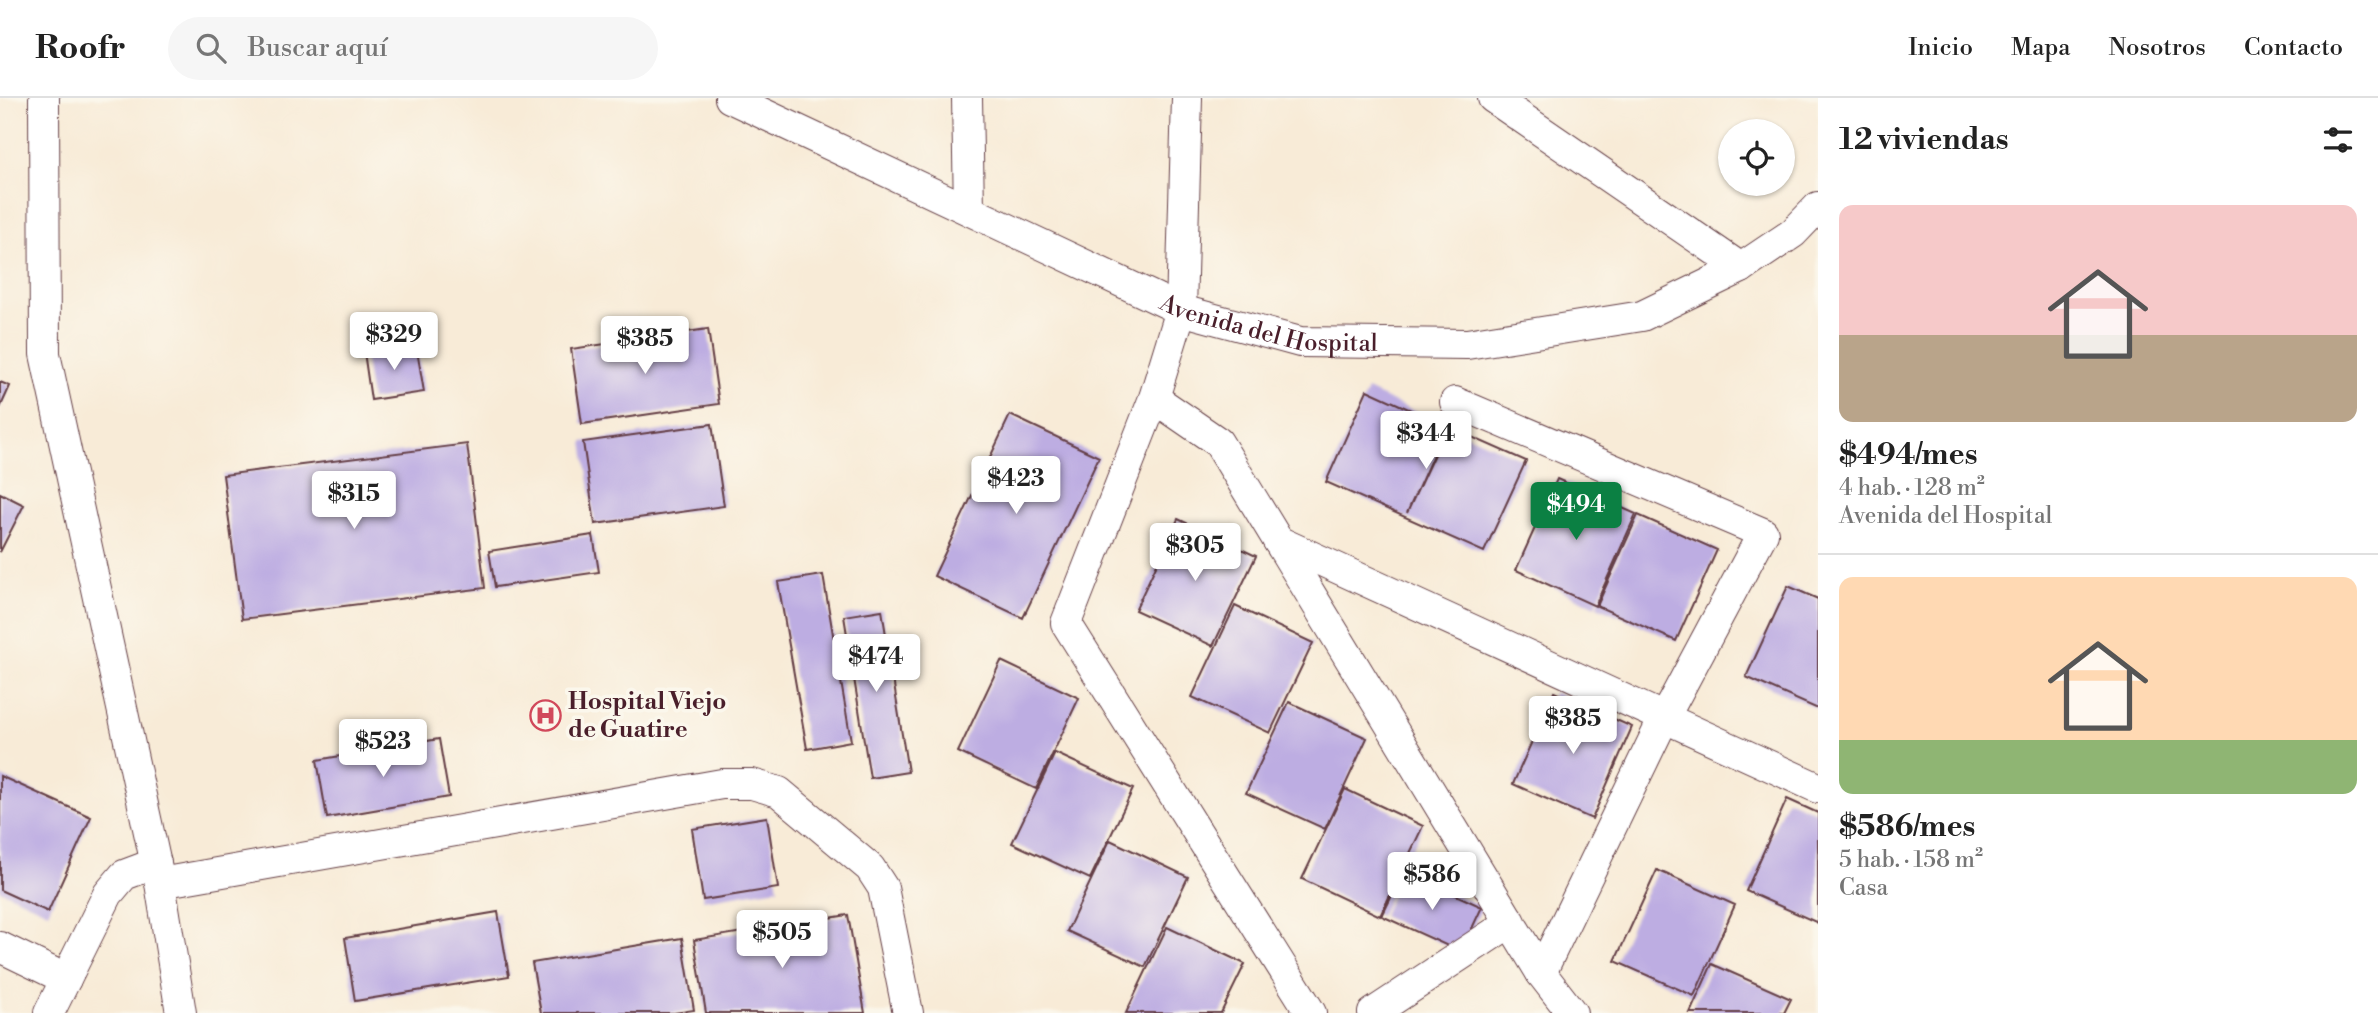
<!DOCTYPE html>
<html lang="es">
<meta charset="utf-8">
<style>
:root{--surface:#fff;--page:#f6f6f6;--text:#222;--muted:#767676;--line:#e0e0e0;--accent:#0b8043}
body{margin:0;font-family:"Libre Bodoni",serif;background:var(--page);color:var(--text);height:100vh;display:flex;flex-direction:column;font-size:26px;white-space:nowrap}
*{box-sizing:border-box;margin:0}
p{font-size:23px;color:var(--muted)}
.icon{flex:none;width:38px;height:38px;fill:none;stroke:currentColor;stroke-width:2;stroke-linecap:round;stroke-linejoin:round}
.map{position:relative;flex:1;overflow:hidden}
.drawer{display:flex;flex-direction:column;background:var(--surface);width:560px}
.drawer>*{flex:none}
.fabs{position:absolute;left:1718px;top:21px;display:grid;gap:14px}
.fabs a{display:grid;place-items:center;width:77px;height:77px;border-radius:50%;background:var(--surface);box-shadow:0 2px 5px #0004;font-size:35px}
.price{position:absolute;translate:-50% -60px;padding:0 16px;border-radius:7px;background:#fff;color:#222;font-size:23px;line-height:46px;filter:drop-shadow(0 2px 4px #0008)}
.price::after{content:'';position:absolute;left:50%;top:42px;width:21px;height:16px;margin-left:-10px;background:inherit;clip-path:polygon(0 0,100% 0,50% 100%)}
.price.on{background:var(--accent);color:#fff}
ul{padding:0;list-style:none}
li{display:grid;align-content:center;gap:14px;height:371px;padding:0 21px}
li+li{border-top:2px solid var(--line)}
li span{display:grid;place-items:center;height:217px;border-radius:14px;color:#555}
li>.icon{margin-inline-start:auto}
span .icon{width:126px;height:126px;fill:#fffc;stroke-width:1}
li b{font-size:30px}
h2{display:flex;justify-content:space-between;align-items:center;height:84px;padding:0 21px;font-size:30px}
header{display:flex;align-items:center;gap:42px;box-sizing:border-box;height:98px;padding:0 35px;background:var(--surface);border-bottom:2px solid var(--line)}
header strong{font-size:33px}
nav{display:flex;gap:38px;margin-inline-start:auto;font-size:24px}
.search{width:490px;height:63px;background:var(--page);display:flex;align-items:center;gap:18px;box-sizing:border-box;padding:0 24px;border-radius:38px;color:var(--muted);font-size:26px}
main{display:flex;flex:1;min-height:0}
.map>svg:first-child{display:block}
.building{fill:#bdade2}
.lines{fill:none;stroke-linecap:round;stroke-linejoin:round}
.minor-casing{stroke:#643e45;stroke-width:32}
.minor{stroke:#fff;stroke-width:30}
.labels{text-anchor:middle;stroke-width:7;stroke-linejoin:round;paint-order:stroke}
.street-label{font-size:24px;fill:#4a1f2b;stroke:#fbf7ec}
.poi-label{font-size:24px;font-weight:bold;fill:#4a1f2b;stroke:#fbf7ec;text-anchor:start}
</style>
<header>
<strong>Roofr</strong>
<div class="search"><svg class="icon" aria-label="search" viewBox="0 0 24 24"><circle cx="10" cy="10" r="6"/><path d="M15 15l6 6"/></svg>Buscar aquí</div>
<nav><a>Inicio</a><a>Mapa</a><a>Nosotros</a><a>Contacto</a></nav>
</header>
<main>
<div class="map">
<svg width="1818" height="915" viewBox="0 0 1818 915">
<rect width="100%" height="100%" fill="#fbf7ec"/>
<filter id="ink" filterUnits="userSpaceOnUse"><feTurbulence type="fractalNoise" baseFrequency=".0143" numOctaves="2"/><feDisplacementMap in="SourceGraphic" scale="14" xChannelSelector="R" yChannelSelector="G"/><feConvolveMatrix kernelMatrix="1 2 1 2 8 2 1 2 1" color-interpolation-filters="sRGB"/></filter>
<filter id="wash" filterUnits="userSpaceOnUse"><feTurbulence type="fractalNoise" baseFrequency=".00686" numOctaves="4" result="noise"/><feDisplacementMap in="SourceGraphic" scale="28" xChannelSelector="R" yChannelSelector="G"/><feGaussianBlur stdDeviation="1.57" result="paint"/><feColorMatrix in="noise" values="0 0 0 0 0 0 0 0 0 0 0 0 0 0 0 0 0 1.4 0 .05"/><feComposite in="paint" operator="in"/></filter>
<g filter="url(#wash)">
<rect width="100%" height="100%" fill="#f8ebd7"/>
<g id="blocks">
<path class="building" d="M708,231L719,306L582,326L571,251Z
M416,246L424,294L371,302L364,254Z
M0,284L10,288L0,310Z
M1367,292L1446,328L1407,415L1447,328L1526,363L1484,454L1326,384Z
M1010,317L1099,359L1023,520L934,478Z
M712,326L724,408L595,426L583,344Z
M467,346L485,490L242,521L223,377Z
M1557,381L1636,416L1595,508L1516,472Z
M0,395L24,407L0,454Z
M1638,417L1717,452L1676,543L1597,508Z
M1178,421L1256,458L1213,548L1135,512Z
M593,437L599,474L495,489L489,453Z
M823,477L851,643L807,651L778,484Z
M1788,488L1818,501V611L1746,579Z
M1235,508L1313,545L1270,635L1192,599Z
M882,512L908,674L870,680L844,518Z
M1001,563L1079,600L1036,691L958,654Z
M1554,594L1632,629L1592,721L1513,686Z
M1289,604L1367,640L1325,731L1246,695Z
M439,641L449,699L327,720L317,662Z
M1055,655L1133,691L1090,781L1012,745Z
M0,678L91,719L48,814L0,792Z
M1345,691L1423,728L1380,818L1302,781Z
M1787,701L1818,715V825L1746,793Z
M767,719L778,790L703,802L692,731Z
M1110,742L1188,779L1145,869L1067,833Z
M1657,772L1735,807L1694,898L1615,863Z
M1404,773L1482,809L1461,854L1382,818Z
M498,814L509,878L355,903L345,840Z
M848,817L865,915H706L694,842Z
M1167,829L1245,866L1221,915H1126Z
M682,840L694,912L674,915H541L532,865Z
M1712,866L1791,901L1784,915H1690Z"/>
</g>
</g>
<g filter="url(#ink)">
<use href="#blocks" fill-opacity="0" stroke="#643e45" stroke-width="2"/>
<g class="lines">
<defs>
<g id="minor">
<path d="M44,0L45,256L160,785L181,915"/>
<path id="s1" d="M730,0L1181,212L1300,244L1467,246L1642,218L1741,170L1793,135L1818,109"/>
<path d="M967,0L969,112"/>
<path d="M1187,0L1181,212L1154,300L1066,525L1311,915"/>
<path d="M1493,0L1741,170"/>
<path d="M1154,300L1218,344L1541,875L1572,915"/>
<path d="M1455,304L1763,435L1664,620L1541,875"/>
<path d="M1278,443L1818,690"/>
<path d="M160,785L722,686H752L779,694L870,770L883,790L908,915"/>
<path d="M0,849L66,881"/>
<path d="M49,915L108,796L124,777L156,765"/>
<path d="M1373,915L1511,824"/>
</g>
</defs>
<use href="#minor" class="minor-casing"/>
<use href="#minor" class="minor"/>
</g>
</g>
<defs>
<symbol id="hospital-ring" viewBox="-11 -11 22 22"><circle r="9.5" fill="#fbf7ec" stroke="#d1495b" stroke-width="1.5"/><path d="M-5-5h3v3.5h4V-5h3V5h-3V1.5h-4V5h-3Z" fill="#d1495b"/></symbol>
</defs>
<g fill-rule="evenodd">
<use href="#hospital-ring" x="528" y="600" width="35" height="35"/>
</g>
<g class="labels">
<g class="street-label">
<text dy="8" stroke="none"><textPath href="#s1" startOffset="588">Avenida del Hospital</textPath></text>
</g>
<g class="poi-label">
<text x="568" y="611">Hospital Viejo<tspan x="568" dy="28">de Guatire</tspan></text>
</g>
</g>
</svg>
<div class="fabs">
<a><svg class="icon" aria-label="locate" viewBox="0 0 24 24"><circle cx="12" cy="12" r="6"/><path d="M12 2v4M12 18v4M2 12h4M18 12h4"/></svg></a>
</div>
<b class="price" style="left:394px;top:274px">$329</b>
<b class="price" style="left:645px;top:278px">$385</b>
<b class="price" style="left:1426px;top:373px">$344</b>
<b class="price" style="left:1016px;top:418px">$423</b>
<b class="price" style="left:354px;top:433px">$315</b>
<b class="price on" style="left:1576px;top:444px">$494</b>
<b class="price" style="left:1195px;top:485px">$305</b>
<b class="price" style="left:876px;top:596px">$474</b>
<b class="price" style="left:1573px;top:658px">$385</b>
<b class="price" style="left:383px;top:681px">$523</b>
<b class="price" style="left:1432px;top:814px">$586</b>
<b class="price" style="left:782px;top:872px">$505</b>
</div>
<section class="drawer">
<h2>12 viviendas<svg class="icon" aria-label="filters" viewBox="0 0 24 24"><path d="M4 7h16M4 17h16"/><circle cx="9" cy="7" r="2"/><circle cx="15" cy="17" r="2"/></svg></h2>
<ul>
<li><span style="background:linear-gradient(#f6c9c9 60%,#b9a48a 0)"><svg class="icon" aria-label="home" viewBox="0 0 24 24"><path d="M3 11l9-7 9 7M6 9v11h12V9"/></svg></span><div><b>$494/mes</b><p>4 hab. · 128 m²</p><p>Avenida del Hospital</p></div></li>
<li><span style="background:linear-gradient(#ffd9b3 75%,#8fb573 0)"><svg class="icon" aria-label="home" viewBox="0 0 24 24"><path d="M3 11l9-7 9 7M6 9v11h12V9"/></svg></span><div><b>$586/mes</b><p>5 hab. · 158 m²</p><p>Casa</p></div></li>
</ul>
</section>
</main>
